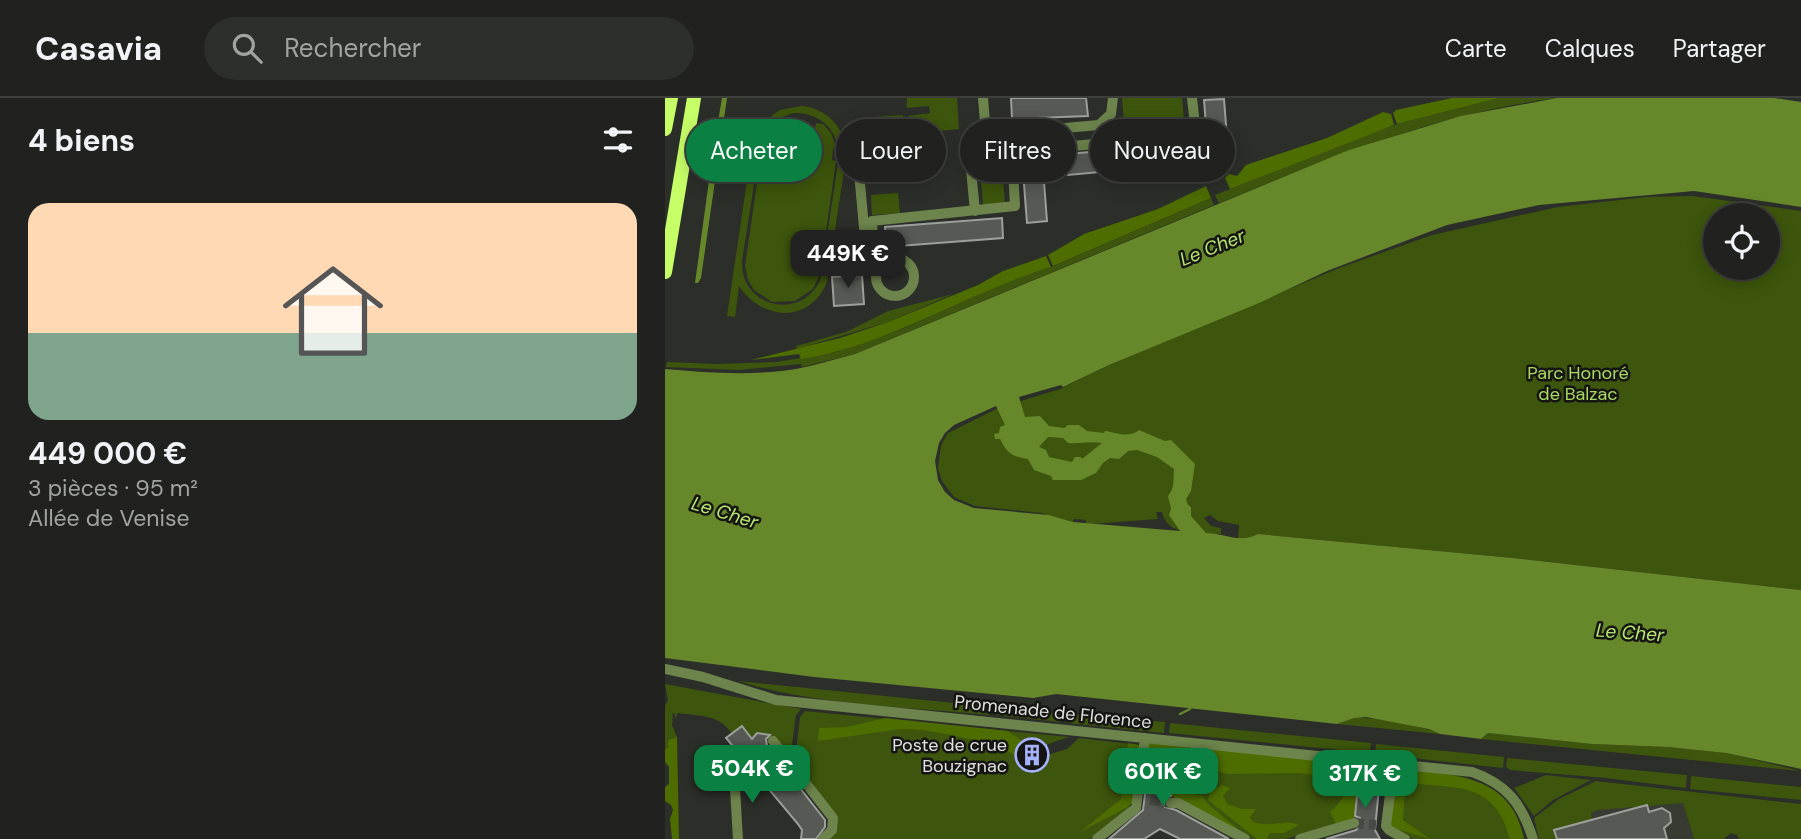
<!DOCTYPE html>
<html lang="fr">
<meta charset="utf-8">
<style>
:root{--surface:#21221f;--page:#2d2f2c;--text:#f1f3f6;--muted:#a2a4a4;--line:#3e3f3d;--accent:#0b8043}
body{margin:0;font-family:"DM Sans",sans-serif;background:var(--page);color:var(--text);height:100vh;display:flex;flex-direction:column;font-size:26px;white-space:nowrap}
*{box-sizing:border-box;margin:0}
p{font-size:23px;color:var(--muted)}
.icon{flex:none;width:38px;height:38px;fill:none;stroke:currentColor;stroke-width:2;stroke-linecap:round;stroke-linejoin:round}
.map{position:relative;flex:1;overflow:hidden}
.sheet{display:flex;flex-direction:column;background:var(--surface);width:665px}
.sheet>*{flex:none}
.banner{position:absolute;left:21px;top:21px;width:665px;height:63px;display:flex;gap:14px}
.controls{position:absolute;left:1038px;top:105px;display:grid;gap:14px}
.controls a{display:grid;place-items:center;width:77px;height:77px;border-radius:50%;background:var(--surface);box-shadow:0 4px 18px #0003,0 0 0 2px var(--line);font-size:35px}
.price{position:absolute;translate:-50% -60px;padding:0 16px;border-radius:14px;background:var(--accent);color:#fff;font-size:23px;line-height:46px;filter:drop-shadow(0 2px 4px #0008)}
.price::after{content:'';position:absolute;left:50%;top:42px;width:21px;height:16px;margin-left:-10px;background:inherit;clip-path:polygon(0 0,100% 0,50% 100%)}
.price.active{background:#222;color:#fff}
ul{padding:0;list-style:none}
li{display:grid;align-content:center;gap:14px;height:371px;padding:0 28px}
li+li{border-top:2px solid var(--line)}
li span{display:grid;place-items:center;height:217px;border-radius:21px;color:#555}
li>.icon{margin-inline-start:auto}
span .icon{width:126px;height:126px;fill:#fffc;stroke-width:1}
li b{font-size:30px}
h2{display:flex;justify-content:space-between;align-items:center;height:84px;padding:0 28px;font-size:30px}
.chip{padding:0 24px;border-radius:32px;background:var(--surface);box-shadow:0 4px 18px #0003,0 0 0 2px var(--line);font-size:24px;line-height:63px}
.chip.active{background:var(--accent);color:#fff}
header{display:flex;align-items:center;gap:42px;box-sizing:border-box;height:98px;padding:0 35px;background:var(--surface);border-bottom:2px solid var(--line)}
header strong{font-size:33px}
nav{display:flex;gap:38px;margin-inline-start:auto;font-size:24px}
.search{width:490px;height:63px;background:var(--page);display:flex;align-items:center;gap:18px;box-sizing:border-box;padding:0 24px;border-radius:38px;color:var(--muted);font-size:26px}
main{display:flex;flex:1;min-height:0}
.map>svg:first-child{display:block}
.built{fill:#373b31}
.green{fill:#3d550c;fill-rule:evenodd}
.forest{fill:#4d6d00}
.water{fill:#66882a;fill-rule:evenodd}
.lines{fill:none;stroke-linecap:round;stroke-linejoin:round}
.stream{stroke:#66882a;stroke-width:2.5}
.building{fill:#575a54;stroke:#9da09a;stroke-width:2}
.minor-tunnel{stroke:#474944;stroke-width:10;stroke-dasharray:10 5;stroke-linecap:butt}
.minor{stroke:#6d844c;stroke-width:10}
.highway{stroke:#c6fe68;stroke-width:14}
.labels{text-anchor:middle;stroke-width:5;stroke-linejoin:round;paint-order:stroke}
.park-label{font-size:18px;fill:#aad860;stroke:#151614}
.street-label{font-size:18px;fill:#dfe0dd;stroke:#151614}
.poi-label{font-size:18px;fill:#dfe0dd;stroke:#151614;text-anchor:end}
.water-label{font-size:19px;font-style:italic;fill:#b7e56d;stroke:#151614}
</style>
<header>
<strong>Casavia</strong>
<div class="search"><svg class="icon" aria-label="search" viewBox="0 0 24 24"><circle cx="10" cy="10" r="6"/><path d="M15 15l6 6"/></svg>Rechercher</div>
<nav><a>Carte</a><a>Calques</a><a>Partager</a></nav>
</header>
<main>
<section class="sheet">
<h2>4 biens<svg class="icon" aria-label="filters" viewBox="0 0 24 24"><path d="M4 7h16M4 17h16"/><circle cx="9" cy="7" r="2"/><circle cx="15" cy="17" r="2"/></svg></h2>
<ul>
<li><span style="background:linear-gradient(#ffd9b3 60%,#7fa58c 0)"><svg class="icon" aria-label="home" viewBox="0 0 24 24"><path d="M3 11l9-7 9 7M6 9v11h12V9"/></svg></span><div><b>449 000 €</b><p>3 pièces · 95 m²</p><p>Allée de Venise</p></div></li>
</ul>
</section>
<div class="map">
<svg width="1136" height="741" viewBox="0 0 1136 741">
<rect width="100%" height="100%" fill="#2c2e29"/>
<path class="built" d="M951,699L1020,700L1018,705L1029,741H874Z"/>
<path class="green" d="M242,0H292L294,31L245,36L243,18L265,15L264,8L242,10Z
M457,0H517L520,32L460,37Z
M834,0H892C770,16 667,59 554,105L550,97L702,36L736,25Z
M137,8C164,11 183,33 181,60L162,184C145,226 97,223 74,188L70,219L62,218L91,22L99,23L115,12ZM130,15C156,15 174,33 174,59L155,183C134,224 75,208 77,163L96,42C103,27 114,18 130,15Z
M238,17L240,36L202,39L201,27L209,26V19Z
M120,20L127,21L123,46L146,50L151,25L158,26L166,35L171,49L168,50L167,62L171,63L155,176L148,191L130,203L107,204L89,192L83,182L80,168L98,44L106,29Z
M338,80L340,106L318,108L316,82Z
M233,95L235,115L207,117L206,97Z
M1028,98L1136,113V492L848,460L593,436L585,441H573L574,427L553,423L545,417L539,420L546,428L556,430V436C535,434 503,440 497,414H491L493,421L426,426L421,425V422L409,421L408,424L376,415L310,408L289,399L277,383L273,370L276,347L283,335L333,310L395,291L444,267L531,230L674,170L767,137L893,109L981,99ZM1050,117H1102V170H1050Z
M546,100L549,107L190,256L137,269L136,266L74,272L1,269L2,264L51,266L112,264L170,254L235,232L356,178L386,169Z
M288,196L223,224L132,251L131,248L181,234L223,213Z
M73,583L396,616L395,624L330,617L329,615H325L324,617C244,609 149,607 73,583Z
M0,586L136,611L131,617L126,654H120L110,641L96,640L90,645L77,628L67,636C55,616 33,618 13,615L10,621V616L8,615L7,627L12,639L3,642V649L0,651V608L3,602Z
M140,613L404,639L380,647L372,646L369,641L357,643L344,634L358,670L367,667L366,662L402,651L414,640L474,647L469,702L461,712L425,741H164L169,737L172,719L130,662L135,619Z
M404,616L500,624L499,635L403,625Z
M689,619C704,619 764,628 775,636L672,626Z
M505,625L706,645L705,655L504,635Z
M823,635L927,646L1003,649L1062,655L1136,673L816,641Z
M711,646L839,659L838,670L710,656Z
M512,648L695,667L689,721L621,741H588L506,698Z
M842,660L1022,677L1021,690L941,680L845,672L841,669Z
M731,671C786,676 845,674 859,741H748L725,729Z
M881,677L926,682L888,702L869,718L849,690Z
M1026,678L1136,689V702L1025,691Z
M931,683L1136,706V741H1074L1072,737L1066,735L1059,741H1029L1018,705L933,712L926,715L927,722L890,732L892,741H874L869,720L894,701Z"/>
<path class="forest" d="M787,0H834L732,26L728,15L731,12Z
M718,14L726,16L729,27L565,91L560,80L564,76L572,78L581,67L662,40Z
M541,88L546,100L388,168L383,157L419,136L493,111Z
M381,158L386,169C301,195 225,247 136,261L134,256L86,262L175,240L223,224L313,187L338,173Z
M220,620L343,633L356,642H371L372,646L361,644V649L350,657L325,645L259,632L236,631L153,643L154,630L182,629Z
M12,639L14,741H7L5,721L8,712L6,707L0,703V689L4,686V669L0,664V651L3,649V642Z
M481,644L523,649L521,693L538,698L544,707L580,737L506,698L510,658L480,655Z
M463,645L474,647L469,702L463,709L415,734L456,701Z
M526,649L681,665L679,681L634,675L562,676L544,670L524,667Z
M684,666L725,670L724,680L694,678L689,721L671,726L665,714C682,701 682,686 684,666Z
M731,671L744,672L743,685L740,688L738,722L765,741L725,729Z
M747,672C799,678 847,681 859,741H845C830,684 794,691 746,685Z
M557,687L565,690L558,698L562,706L577,711H591L585,719L588,724C607,730 621,721 634,727L619,735H605L602,741H592L543,702L545,694Z"/>
<path class="water" d="M57,0H62L36,180L33,185H30L48,53Z
M892,0H1109L1136,4V109L1029,93L874,107L782,127L662,173L594,205L444,267L398,289L396,287L354,299L360,319L375,318L384,328L399,330L403,327H414L422,333L439,335L440,333C450,334 463,341 474,332L500,343L506,342L530,366L526,393L521,401L523,407L526,409V418L541,435C559,435 575,446 593,436L848,460L1136,492V671L1061,655L1003,649L927,646L823,635L816,641L775,636L764,631L701,619L689,620L672,626L391,596L368,600L149,579L0,560V271C44,275 87,278 131,271C151,267 170,261 190,256L684,52L796,18ZM331,308L340,327L335,329L334,335L329,336L330,341H335C342,355 347,359 363,361L369,372L386,378L388,382H416L431,375L438,365L445,360L454,361L463,353L472,352L492,359L509,371C508,383 510,389 503,398L506,411L504,417L515,433L408,424L384,417L309,410L289,402L280,394L273,382L270,363L274,345L280,335L289,327ZM383,339L398,340L403,345C416,346 424,343 437,345L417,361L416,359H410L407,364L384,359L381,352L374,349Z"/>
<g class="lines">
<path class="stream" d="M515,616L525,611"/>
</g>
<path class="building" d="M346,0H421L423,18L347,21Z
M559,1L563,52L543,53L539,2Z
M520,46L522,66L403,77L402,56Z
M378,71L382,123L362,125L358,73Z
M337,120L338,140L221,149L220,129Z
M197,177L199,206L169,208L167,179Z
M77,628L87,641L92,635L105,637L101,641L102,648L160,722V729L151,741H136L137,732L133,726L61,640Z
M361,644L381,647L383,657L367,661L368,667L357,670L351,652L358,650Z
M485,656L511,658L506,698L499,702L500,709L511,712L564,741H515L495,731L479,741H444L478,712Z
M694,677L715,679L710,732L715,741H661L691,732L696,727L695,720L690,718Z
M982,707L984,714L997,710L1005,715L1006,724L999,730L1002,741H892L889,732Z"/>
<g class="lines">
<path class="minor-tunnel" d="M485,702L506,705
M689,725L711,727"/>
<path class="minor" d="M318,0L321,37L434,27L446,16L448,0
M303,40L310,113
M207,49L195,52L193,63L200,141L213,171
M203,153L208,141L207,123L350,108L347,54L531,36L527,0
M211 179a19 19 0 1 1 38 0a19 19 0 1 1-38 0Z
M0,571L38,579L111,602L807,674C842,686 857,706 868,741
M108,643L168,720L167,732L158,741
M729,665L721,728L724,732L740,741
M69,674L73,741
M506,705H513L580,741
M432,741L471,710L480,640
M635,741L689,725"/>
<path class="highway" d="M0,31L6,0
M0,174L29,0"/>
</g>
<defs>
<symbol id="building-ring" viewBox="-11 -11 22 22"><circle r="9.5" fill="#151614" stroke="#a6b1fc" stroke-width="1.5"/><path d="M-4-6H4V6H1V3H-1V6H-4ZM-2.5-4.3h1.7v1.8h-1.7ZM.8-4.3h1.7v1.8H.8ZM-2.5-1h1.7V.8h-1.7ZM.8-1h1.7V.8H.8Z" fill="#a6b1fc"/></symbol>
</defs>
<g fill-rule="evenodd">
<use href="#building-ring" x="348" y="638" width="38" height="38"/>
</g>
<g class="labels">
<g class="park-label">
<text x="913" y="281">Parc Honoré<tspan x="913" dy="21">de Balzac</tspan></text>
</g>
<g class="street-label">
<text transform="translate(388 614) rotate(6)" y="6">Promenade de Florence</text>
</g>
<g class="poi-label">
<text x="342" y="653">Poste de crue<tspan x="342" dy="21">Bouzignac</tspan></text>
</g>
<g class="water-label">
<text transform="translate(547 149) rotate(-22)" y="7">Le Cher</text>
<text transform="translate(60 414) rotate(17)" y="7">Le Cher</text>
<text transform="translate(965 534) rotate(4)" y="7">Le Cher</text>
</g>
</g>
</svg>
<div class="controls">
<a><svg class="icon" aria-label="locate" viewBox="0 0 24 24"><circle cx="12" cy="12" r="6"/><path d="M12 2v4M12 18v4M2 12h4M18 12h4"/></svg></a>
</div>
<b class="price active" style="left:183px;top:192px">449K €</b>
<b class="price" style="left:87px;top:707px">504K €</b>
<b class="price" style="left:498px;top:710px">601K €</b>
<b class="price" style="left:700px;top:712px">317K €</b>
<div class="banner">
<a class="chip active">Acheter</a>
<a class="chip">Louer</a>
<a class="chip">Filtres</a>
<a class="chip">Nouveau</a>
</div>
</div>
</main>
